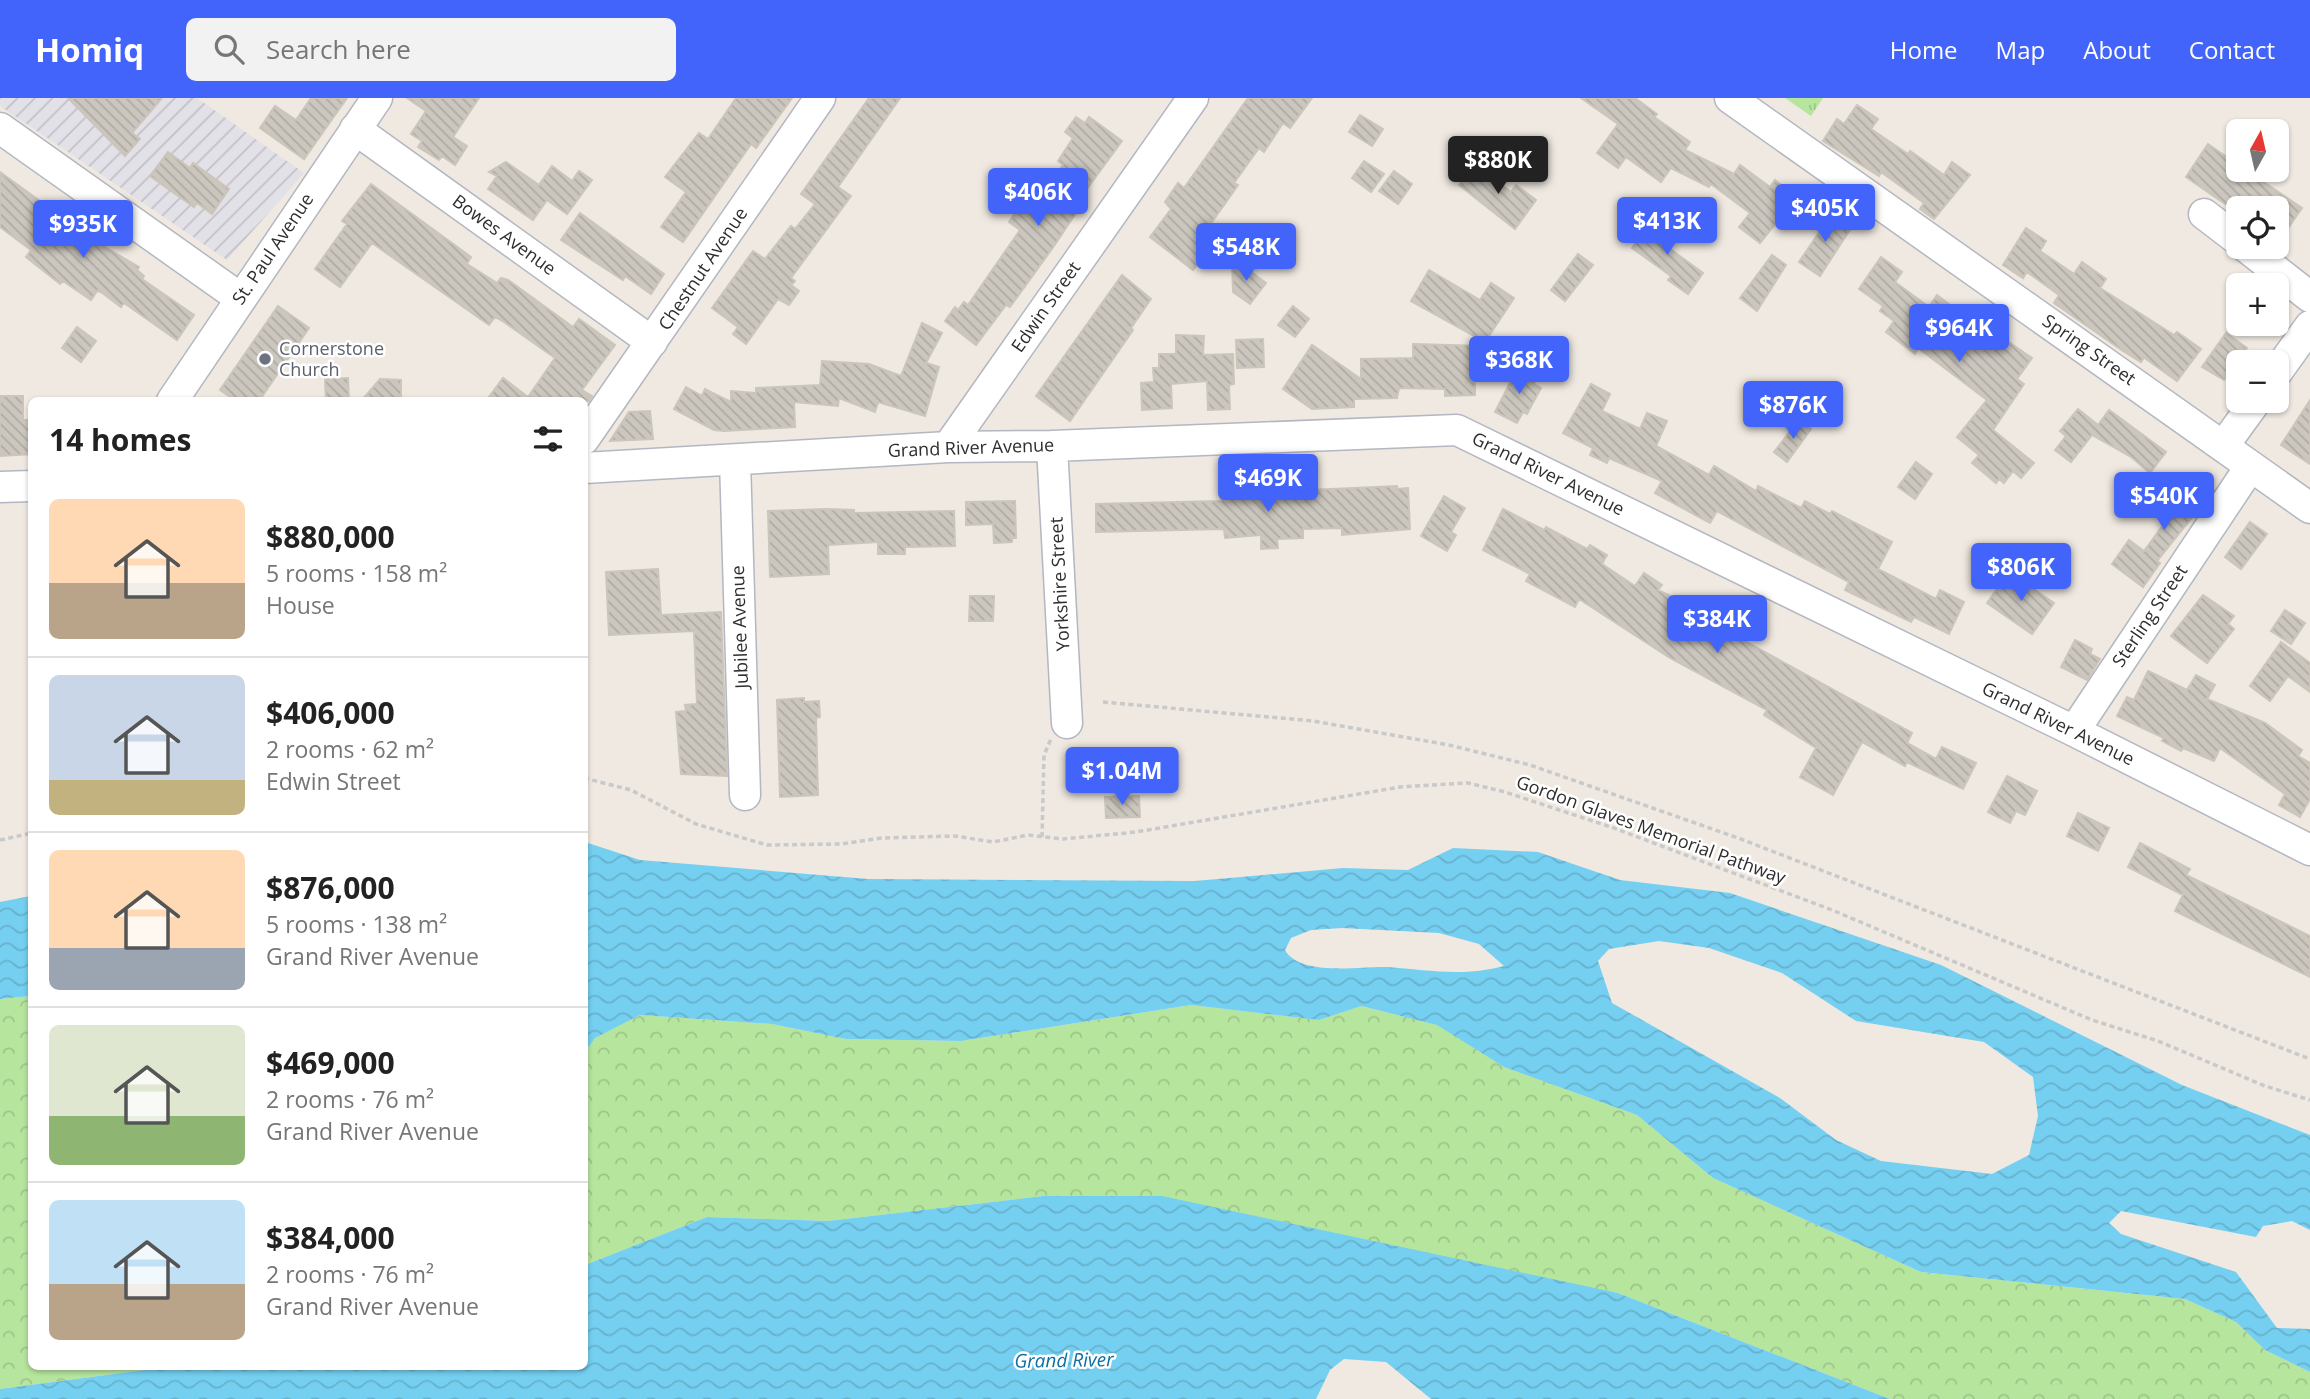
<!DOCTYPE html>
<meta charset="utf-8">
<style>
:root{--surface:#fff;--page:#f2f2f2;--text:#222;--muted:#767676;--line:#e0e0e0;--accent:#4264fb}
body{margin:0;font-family:"Open Sans",sans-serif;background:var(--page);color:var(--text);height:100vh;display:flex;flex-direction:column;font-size:26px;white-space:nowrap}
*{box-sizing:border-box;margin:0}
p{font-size:23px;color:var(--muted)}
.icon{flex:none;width:38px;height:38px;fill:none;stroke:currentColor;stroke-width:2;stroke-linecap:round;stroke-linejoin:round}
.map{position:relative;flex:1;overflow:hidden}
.sheet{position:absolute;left:28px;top:299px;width:560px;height:973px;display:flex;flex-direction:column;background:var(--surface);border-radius:10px;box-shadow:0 2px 5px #0004}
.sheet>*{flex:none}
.needle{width:46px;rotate:8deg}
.buttons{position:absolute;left:2226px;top:21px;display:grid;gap:14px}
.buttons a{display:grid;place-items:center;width:63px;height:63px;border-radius:10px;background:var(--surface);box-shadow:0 2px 5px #0004;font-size:35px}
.price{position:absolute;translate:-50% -60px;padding:0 16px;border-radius:7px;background:var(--accent);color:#fff;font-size:23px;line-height:46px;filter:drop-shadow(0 2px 4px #0008)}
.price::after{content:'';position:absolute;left:50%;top:42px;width:21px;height:16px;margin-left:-10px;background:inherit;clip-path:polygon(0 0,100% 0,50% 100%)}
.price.active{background:#222;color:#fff}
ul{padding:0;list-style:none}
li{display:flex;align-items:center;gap:21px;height:175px;padding:0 21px}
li+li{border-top:2px solid var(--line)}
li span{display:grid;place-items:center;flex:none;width:196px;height:140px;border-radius:10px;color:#555}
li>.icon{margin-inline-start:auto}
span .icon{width:84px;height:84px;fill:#fffc;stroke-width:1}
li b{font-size:30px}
h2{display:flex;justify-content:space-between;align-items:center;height:84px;padding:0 21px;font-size:30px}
header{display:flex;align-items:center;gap:42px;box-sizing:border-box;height:98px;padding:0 35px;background:var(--accent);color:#fff}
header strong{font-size:33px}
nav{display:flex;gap:38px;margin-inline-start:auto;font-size:24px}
.search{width:490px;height:63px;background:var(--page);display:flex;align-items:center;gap:18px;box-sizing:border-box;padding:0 24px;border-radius:10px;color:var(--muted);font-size:26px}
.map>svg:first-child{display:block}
.industrial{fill:url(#industrial-furrows)}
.forest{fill:url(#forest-crowns)}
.park{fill:url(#park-tufts)}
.water{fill:url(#water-waves);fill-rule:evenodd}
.building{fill:url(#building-back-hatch);stroke:#cbc5ba;stroke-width:2}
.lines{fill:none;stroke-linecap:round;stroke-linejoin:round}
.minor-casing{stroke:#b4b7c1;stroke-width:33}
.path{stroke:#c9c9c9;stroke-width:3.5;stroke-dasharray:5 3.5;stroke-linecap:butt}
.minor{stroke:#fff;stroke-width:30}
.worship-dot{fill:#6b7280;stroke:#fff;stroke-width:2.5}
.labels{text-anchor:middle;stroke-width:5;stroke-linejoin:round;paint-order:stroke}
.street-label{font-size:18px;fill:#2e2e2e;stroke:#fff}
.worship-label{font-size:18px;fill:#5b616d;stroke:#fff;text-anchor:start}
.water-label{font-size:19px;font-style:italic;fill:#0d6fa3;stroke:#fff}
</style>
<header>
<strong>Homiq</strong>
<div class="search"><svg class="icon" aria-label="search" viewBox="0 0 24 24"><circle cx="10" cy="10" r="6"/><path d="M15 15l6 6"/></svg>Search here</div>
<nav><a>Home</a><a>Map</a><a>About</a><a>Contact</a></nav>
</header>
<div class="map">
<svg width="2310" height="1301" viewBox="0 0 2310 1301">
<defs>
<pattern id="industrial-furrows" width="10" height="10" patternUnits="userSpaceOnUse" patternTransform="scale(1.75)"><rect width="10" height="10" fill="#e3e1e8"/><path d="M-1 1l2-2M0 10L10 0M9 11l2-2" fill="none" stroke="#c3c1c7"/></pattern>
<pattern id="forest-crowns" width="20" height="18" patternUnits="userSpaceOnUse" patternTransform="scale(1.75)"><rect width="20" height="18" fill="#b6e59e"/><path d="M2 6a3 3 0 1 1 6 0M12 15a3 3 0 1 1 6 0" fill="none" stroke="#9dc588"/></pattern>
<pattern id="park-tufts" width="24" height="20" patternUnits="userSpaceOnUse" patternTransform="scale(1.75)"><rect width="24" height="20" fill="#b6e59e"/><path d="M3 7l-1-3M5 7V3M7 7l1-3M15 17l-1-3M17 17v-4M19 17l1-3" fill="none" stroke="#9dc588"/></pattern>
<pattern id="water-waves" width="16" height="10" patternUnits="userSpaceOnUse" patternTransform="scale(1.75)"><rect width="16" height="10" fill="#75cff0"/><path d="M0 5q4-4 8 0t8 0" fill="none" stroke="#66b2ce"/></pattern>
<pattern id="building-back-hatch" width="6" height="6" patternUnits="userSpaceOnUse" patternTransform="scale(1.75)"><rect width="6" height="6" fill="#cbc7bf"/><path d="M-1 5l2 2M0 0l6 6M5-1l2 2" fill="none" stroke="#afaba4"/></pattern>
</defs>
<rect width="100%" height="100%" fill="#efe9e1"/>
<path class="industrial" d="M0,0H197L304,75L227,162L0,8Z"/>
<path class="forest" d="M31,898L32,1269H167L0,1291V901Z
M1191,907L1319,922L1360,908L1438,927L1504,969L1637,1017L1713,1080L1921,1174L2185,1201L2236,1224L2265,1252L2310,1274V1301H1890L1618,1195L1043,1098L828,1123L707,1119L585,1167V954L594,940L640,917L772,926L846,941L961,943Z"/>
<path class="park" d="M1785,0H1823L1811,18Z"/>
<path class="water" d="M585,744L640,762L868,781L1195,783L1343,770L1408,772L1453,750L1538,754L1620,782L1730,795L1941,867L2182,987L2310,1037V1132L2292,1123L2263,1128L2256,1139L2121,1113L2109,1125L2121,1136L2236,1174L2277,1230L2310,1231V1274L2265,1252L2236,1224L2185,1201L1921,1174L1713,1080L1637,1017L1504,969L1437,927L1361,908L1319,922L1191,907L961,943L846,941L772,926L640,917L595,940L585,954ZM1342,830L1439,835L1479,846L1504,868C1464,879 1427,872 1387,869C1361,868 1300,879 1285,852L1291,840L1311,832ZM1659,843L1709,850L1782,875L1856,923L1984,944L2033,979L2038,1018L2029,1057L1992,1076L1881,1063L1836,1042L1780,1000L1612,905L1598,863L1609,851Z
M31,798V898L0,901V804Z
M1043,1098H1162L1618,1195L1890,1301H1431L1386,1264L1344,1261L1330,1272L1316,1301H0V1291L167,1269H584L585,1167L707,1119L828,1123Z"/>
<path class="building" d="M68,0H162L132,35L140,41L125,58Z
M311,0H347L304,61L260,30L275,8L296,22Z
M407,0H479L453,39L467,48L455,67L442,58L439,62L418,49L422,43L411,36L426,13Z
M736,0H792L756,50L751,46L683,144L661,129L686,94L665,79L699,35L708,41Z
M869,0H900L838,89L851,98L791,180L795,183L791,187L799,193L789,207L778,201L746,246L733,236L738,229L712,210L753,153L765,161L791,128L795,131L815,106L801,96Z
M1248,0H1312L1290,30L1283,25L1264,54L1259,50L1234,85L1238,87L1200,141L1210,149L1193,172L1150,139L1171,111L1165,104L1178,85L1184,90Z
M1581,0H1635L1657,16L1654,19L1690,44L1685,52L1734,76L1740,67L1770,89L1775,82L1797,99L1760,145L1739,129L1750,115L1711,86L1709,89L1671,70L1661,84L1626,59L1618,70L1597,55L1618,26Z
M1857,7L1878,21L1871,31L1908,56L1910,53L1944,77L1952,64L1970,77L1934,121L1920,111L1924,105L1881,74L1879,78L1823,43L1837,21L1844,26Z
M1360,17L1383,31L1372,48L1349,34Z
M1076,19L1085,25L1089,19L1122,43L1076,106L1080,109L1054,148L1010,209L1006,207L976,247L945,223L955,209L958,212L964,204L968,207L1020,132L1009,124L1023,103L1033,110L1063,67L1058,63L1073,40L1065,34Z
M2208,46L2238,67V72H2246L2302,110L2277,146V110H2231L2186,79Z
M168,54L190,70L193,65L229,91L212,116L197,105L194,109L150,78Z
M1364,63L1384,76L1371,94L1352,80Z
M506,64L539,87L552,68L572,83L579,73L592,82L567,116L547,102L533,122L488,91L497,78L489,74Z
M1474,66L1511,94L1516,87L1536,102L1515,131L1459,87Z
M1394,73L1412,86L1398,106L1379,93Z
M0,74L98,145L139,169L137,172L144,178L142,181L194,217L177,242L124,205L121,209L101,194L97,193L91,202L63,183L60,186L26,159L31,152L0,129Z
M371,86L471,159L467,166L497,185L501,180L508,182L573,229L579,221L615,247L582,292L592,298L589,303H486L503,280L528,299L555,260L504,224L495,219L489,227L372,145L340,189L315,171L347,126L342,123Z
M1827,114L1851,130L1820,178L1799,164L1820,133L1816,131Z
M580,115L664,176L651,196L625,178L623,182L561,142Z
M1651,123L1673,138L1666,148L1703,175L1688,196L1668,182L1671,178L1632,150Z
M2026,130L2046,143L2040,153L2074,176L2082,164L2106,181L2100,190L2174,237L2177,234L2201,251L2177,283L2146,261L2144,259L2141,264L2123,253L2054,205L2059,197L2027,174L2023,180L2003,167Z
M1578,156L1593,167L1565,203L1551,192Z
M1772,157L1786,167L1757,213L1740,200Z
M1881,159L1902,174L1895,184L1929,209L1937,197L1950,207L1948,210L2003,249L2007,243L2032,260L2017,281L2024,286L1993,332L2034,365L2021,380L2013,373L2004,385L1999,381L1996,385L1972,365L1979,357L1957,339L1987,302L1918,250L1915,256L1886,234L1894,223L1880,213L1883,208L1859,191Z
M1232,160L1266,185L1250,206L1233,194Z
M1429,172L1480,202L1491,185L1514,200L1485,244L1411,203Z
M1122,177L1151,201L1131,230L1133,232L1070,323L1036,298Z
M278,208L309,230L259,303H236L220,292Z
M1293,208L1309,221L1295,239L1278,227Z
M922,225L942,235L926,265L939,269L925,318L878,304L875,314L839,300L838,308L794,304L795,329L724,333L714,332L674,311L686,289L702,298L705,291L731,304V293L756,295V290L820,287L822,263L869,266L901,278Z
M77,229L96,243L81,264L62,250Z
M2226,235L2247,250L2224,282L2202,269Z
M1176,237L1204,238L1203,257L1233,256L1234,286L1229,287L1230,311L1208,312L1207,283L1171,286L1172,310L1142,312L1141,285L1154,284L1153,270H1159V256H1176Z
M1263,241L1264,269L1237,270L1236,242Z
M1413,246L1483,248L1475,261V297L1445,298V291L1399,290L1397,300L1354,301V309L1312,311L1283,291L1312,247L1361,281V261L1413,260Z
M1524,270L1538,277L1534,286L1541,290L1527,316L1523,314L1517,325L1495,314L1515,275L1520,277Z
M348,280L349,303H326L325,281Z
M380,281L401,282V303H361Z
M1591,286L1610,296L1602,313L1640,331L1647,315L1667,323L1656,348L1709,377L1714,368L1756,393L1758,388L1801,410L1805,403L1830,416L1832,413L1892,444L1878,471L1936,501L1940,492L1964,504L1949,536L1914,519L1911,524L1845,492L1849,484L1717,413L1710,425L1655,395L1662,383L1609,360L1607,365L1590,357L1593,350L1563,335Z
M0,298H23V322H32V356L0,358Z
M2310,302V366L2281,347Z
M2078,311L2098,327L2109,312L2166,354L2150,375L2131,359L2092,337L2071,364L2055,352L2066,338L2060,333Z
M650,313L653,341L610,343L629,314Z
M1799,322L1811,331L1787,364L1774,354Z
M1916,364L1932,376L1915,401L1898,389Z
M2195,377L2214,392L2157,463L2160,465L2143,489L2112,466L2129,442L2144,453L2166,423L2160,418L2171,403L2167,400L2178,387L2184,391Z
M1397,388V391L1408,390L1410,431L1342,437V430L1303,431V440L1277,441L1278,450L1261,451V437L1225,440L1224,431L1096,434V406L1221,403V395L1243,393L1244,395Z
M1444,398L1465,410L1451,434L1456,437L1447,453L1421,438Z
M1015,403L1016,440H1012V444L994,445L993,426L966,427V404Z
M827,411L854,412V415L954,413L955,448L905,449V456H878V444L828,447L829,476L770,479L768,413Z
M1503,411L1544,432L1546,429L1587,451L1590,447L1607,457L1602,466L1635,488L1644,475L1662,487L1658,492L1715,520L1712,525L1912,635L1907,645L1936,661L1942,649L1976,665L1963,691L1907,664L1905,668L1862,644L1833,697L1800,679L1816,650L1764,617L1767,612L1670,560L1579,501L1575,509L1526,483L1530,476L1483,452Z
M2250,424L2267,436L2241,471L2225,459Z
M658,471L661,517L721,514L727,678L681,676L676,614L686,613L685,607L697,606L694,533L609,537L606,474Z
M2009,474L2054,505L2032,536L1987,505Z
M2203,497L2234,518L2228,526L2234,531L2207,565L2171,538Z
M970,498H994L993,523H969Z
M2285,512L2305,525L2291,546L2271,533Z
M2075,542L2092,551L2090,556L2100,561L2087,582L2061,569Z
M2281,544L2310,565V594L2288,578L2270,603L2250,588Z
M2148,573L2187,592L2196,577L2215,587L2207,601L2265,625L2302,652L2298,658L2310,665V701L2300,719L2279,707L2285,696L2220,650L2214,663L2183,650L2181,653L2162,643L2164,640L2117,618L2127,599L2134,602Z
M804,600V604L819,603L820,619L816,620L818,697L780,699L777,602Z
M2007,678L2037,693L2025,717L2016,713L2010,725L1988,714Z
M1139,698L1140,719L1106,720L1105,699Z
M2078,715L2109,730L2098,753L2067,738Z
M2140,745L2190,771L2186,777L2310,838V879L2175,813L2183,797L2128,769Z"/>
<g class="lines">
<defs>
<path id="minor" d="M1730,0L2310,410
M0,30L240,200
M355,31L652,244
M2204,116L2238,142
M2246,149L2310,199
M2277,274L2310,228
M172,303L377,0
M584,341L820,0
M2224,347L2256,303
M1052,348L1067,625
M948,349L1193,0
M735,362L745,697
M584,370L948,349L1052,348L1457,332L2074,633L2310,752
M0,389L32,388
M2074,633L2250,369"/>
</defs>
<use href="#minor" class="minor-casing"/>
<path class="path" d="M1103,604L1313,623L1449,647L1530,667L1738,740L2310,961
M584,680L631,692L696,726L767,747L841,746L881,740L915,739L955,738L993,744L1028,737L1063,741L1136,734L1400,689L1468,685L1505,694L1611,729L1832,812L2092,922L2158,943L2265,988L2310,1002
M1042,739L1044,657L1051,641
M0,742L32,735"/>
<use href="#minor" class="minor"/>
</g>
<circle class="worship-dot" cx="265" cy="261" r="7"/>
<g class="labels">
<g class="street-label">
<text transform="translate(504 137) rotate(36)" y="6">Bowes Avenue</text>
<text transform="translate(273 151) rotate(-56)" y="6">St. Paul Avenue</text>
<text transform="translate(703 171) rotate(-56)" y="6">Chestnut Avenue</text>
<text transform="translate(1046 209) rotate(-55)" y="6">Edwin Street</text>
<text transform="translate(2089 252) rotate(35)" y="6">Spring Street</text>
<text transform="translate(971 350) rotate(-2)" y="6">Grand River Avenue</text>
<text transform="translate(1548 376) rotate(26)" y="6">Grand River Avenue</text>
<text transform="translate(1060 486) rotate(-93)" y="6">Yorkshire Street</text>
<text transform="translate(2150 518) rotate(-56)" y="6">Sterling Street</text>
<text transform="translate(740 529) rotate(-92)" y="6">Jubilee Avenue</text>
<text transform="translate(2058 626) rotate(26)" y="6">Grand River Avenue</text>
<text transform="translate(1651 732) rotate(20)" y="6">Gordon Glaves Memorial Pathway</text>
</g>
<g class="worship-label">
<text x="279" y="257">Cornerstone<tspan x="279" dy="21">Church</tspan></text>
</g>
<g class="water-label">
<text transform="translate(1064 1262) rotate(-1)" y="7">Grand River</text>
</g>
</g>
</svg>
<div class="buttons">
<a><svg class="needle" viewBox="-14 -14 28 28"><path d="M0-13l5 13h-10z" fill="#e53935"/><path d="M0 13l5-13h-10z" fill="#767676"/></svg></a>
<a><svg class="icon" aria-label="locate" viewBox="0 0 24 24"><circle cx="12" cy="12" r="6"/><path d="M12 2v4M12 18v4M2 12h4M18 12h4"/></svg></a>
<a>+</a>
<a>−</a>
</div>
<b class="price active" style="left:1498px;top:98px">$880K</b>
<b class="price" style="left:1038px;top:130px">$406K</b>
<b class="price" style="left:1825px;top:146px">$405K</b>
<b class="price" style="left:1667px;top:159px">$413K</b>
<b class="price" style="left:83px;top:162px">$935K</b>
<b class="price" style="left:1246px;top:185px">$548K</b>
<b class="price" style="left:1959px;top:266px">$964K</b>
<b class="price" style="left:1519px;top:298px">$368K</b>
<b class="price" style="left:1793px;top:343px">$876K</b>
<b class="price" style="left:1268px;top:416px">$469K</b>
<b class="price" style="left:2164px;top:434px">$540K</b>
<b class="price" style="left:2021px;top:505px">$806K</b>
<b class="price" style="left:1717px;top:557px">$384K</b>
<b class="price" style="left:1122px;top:709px">$1.04M</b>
<section class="sheet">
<h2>14 homes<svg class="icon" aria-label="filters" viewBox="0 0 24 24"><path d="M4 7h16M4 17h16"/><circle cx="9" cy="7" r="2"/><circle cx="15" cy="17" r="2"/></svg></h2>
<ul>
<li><span style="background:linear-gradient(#ffd9b3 60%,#b9a48a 0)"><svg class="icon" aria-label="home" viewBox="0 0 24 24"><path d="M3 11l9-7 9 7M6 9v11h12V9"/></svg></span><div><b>$880,000</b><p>5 rooms · 158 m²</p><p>House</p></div></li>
<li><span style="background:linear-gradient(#c9d6e8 75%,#c2b280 0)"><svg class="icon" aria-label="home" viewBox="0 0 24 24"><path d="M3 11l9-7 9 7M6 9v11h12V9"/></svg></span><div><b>$406,000</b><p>2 rooms · 62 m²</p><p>Edwin Street</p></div></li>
<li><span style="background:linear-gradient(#ffd9b3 70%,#9aa5b1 0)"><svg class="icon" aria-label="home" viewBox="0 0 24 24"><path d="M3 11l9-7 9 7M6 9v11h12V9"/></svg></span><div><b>$876,000</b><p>5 rooms · 138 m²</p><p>Grand River Avenue</p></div></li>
<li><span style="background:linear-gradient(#dfe7d0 65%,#8fb573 0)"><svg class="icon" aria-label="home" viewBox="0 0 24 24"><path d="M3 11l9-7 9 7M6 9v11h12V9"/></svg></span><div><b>$469,000</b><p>2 rooms · 76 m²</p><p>Grand River Avenue</p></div></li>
<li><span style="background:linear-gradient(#bfe0f5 60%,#b9a48a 0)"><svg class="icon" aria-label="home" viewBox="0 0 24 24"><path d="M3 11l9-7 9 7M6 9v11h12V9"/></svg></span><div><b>$384,000</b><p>2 rooms · 76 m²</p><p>Grand River Avenue</p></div></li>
</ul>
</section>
</div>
